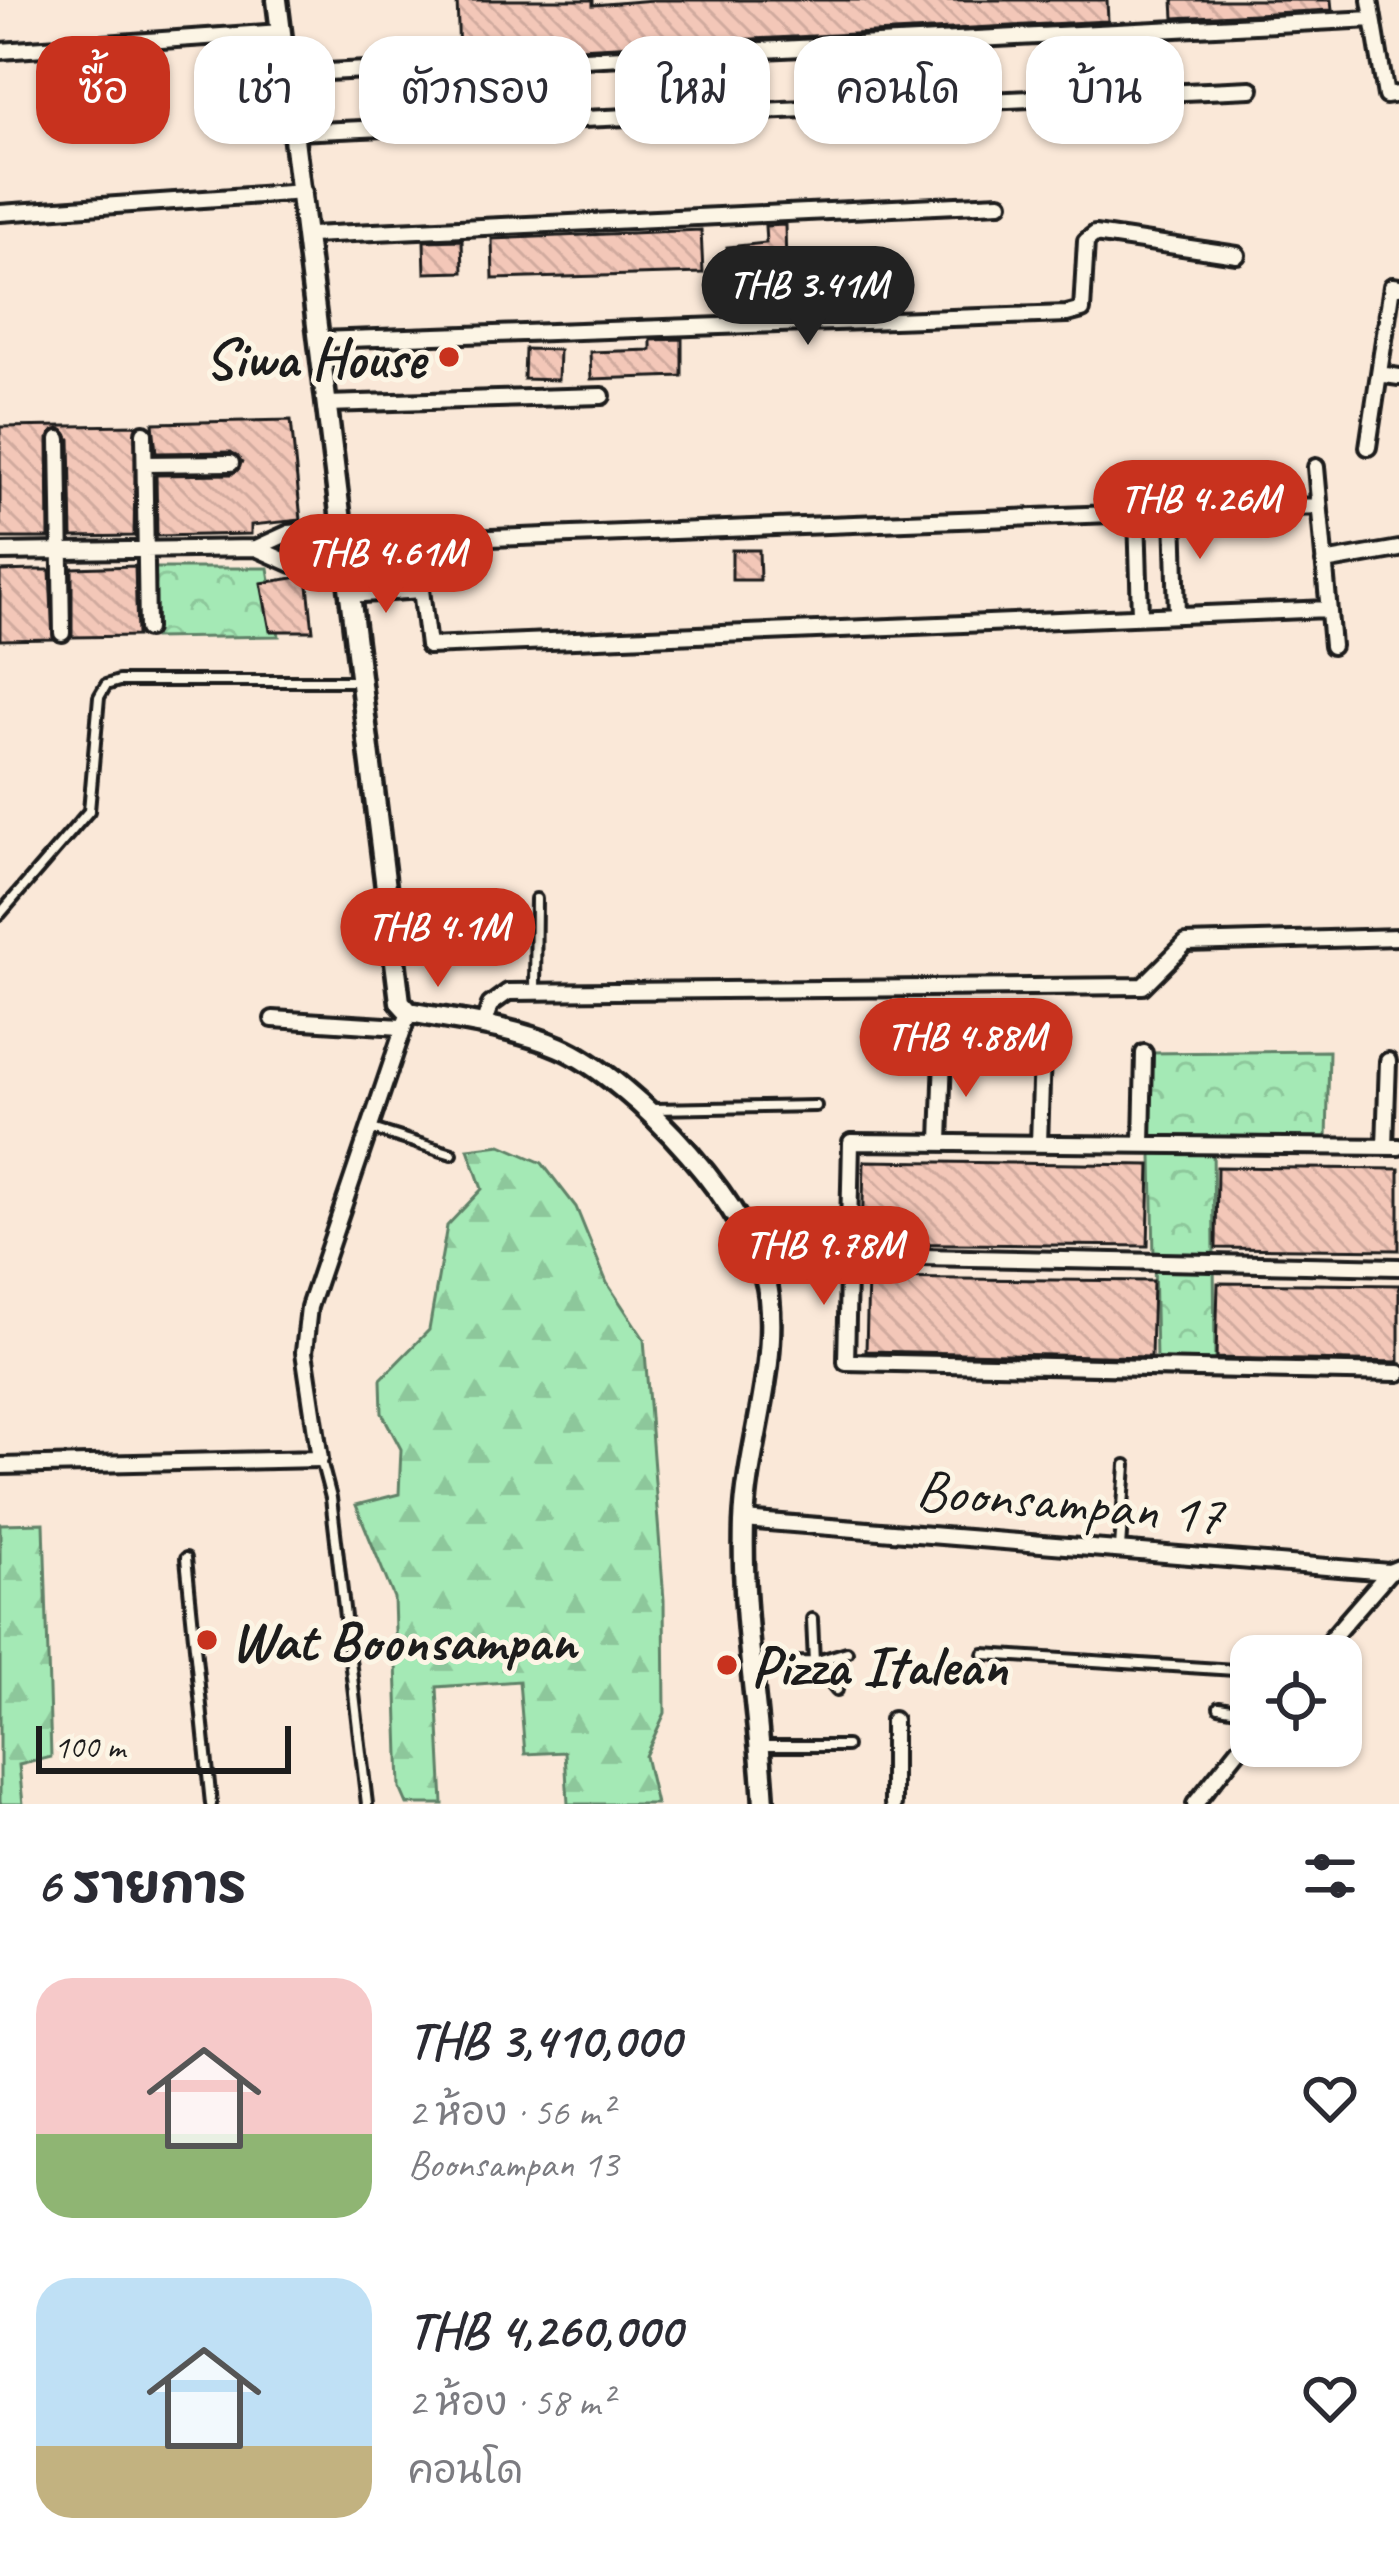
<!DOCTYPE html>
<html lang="th">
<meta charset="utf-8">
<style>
:root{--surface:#fff;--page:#f2f2f3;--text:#2b2b33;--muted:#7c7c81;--accent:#c8321e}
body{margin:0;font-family:Caveat,"Playpen Sans Thai",sans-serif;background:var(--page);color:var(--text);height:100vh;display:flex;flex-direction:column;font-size:45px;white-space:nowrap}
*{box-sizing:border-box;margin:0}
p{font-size:39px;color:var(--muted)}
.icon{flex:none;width:66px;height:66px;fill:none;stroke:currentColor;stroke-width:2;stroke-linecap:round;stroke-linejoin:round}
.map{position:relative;height:1804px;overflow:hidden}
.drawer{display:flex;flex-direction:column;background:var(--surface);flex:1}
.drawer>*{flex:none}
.top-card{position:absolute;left:36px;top:36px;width:1329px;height:108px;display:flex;gap:24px}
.fabs{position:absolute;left:1230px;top:1635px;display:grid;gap:24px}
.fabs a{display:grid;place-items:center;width:132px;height:132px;border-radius:24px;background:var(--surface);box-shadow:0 3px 9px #0004;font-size:60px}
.scale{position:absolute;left:36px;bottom:30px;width:255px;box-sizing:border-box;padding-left:12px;border:6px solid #1c1c1c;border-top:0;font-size:33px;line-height:42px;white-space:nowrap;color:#1c1c1c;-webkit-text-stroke:9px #fcf5e5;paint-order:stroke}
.price{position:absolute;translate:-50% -102px;padding:0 27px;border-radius:42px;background:var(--accent);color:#fff;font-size:39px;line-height:78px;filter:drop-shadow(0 3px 6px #0008)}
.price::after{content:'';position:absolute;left:50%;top:72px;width:36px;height:27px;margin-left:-18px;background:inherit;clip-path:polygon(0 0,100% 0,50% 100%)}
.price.current{background:#222;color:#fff}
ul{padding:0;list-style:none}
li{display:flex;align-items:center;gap:36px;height:300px;padding:0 36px}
li span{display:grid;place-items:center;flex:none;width:336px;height:240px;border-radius:36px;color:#555}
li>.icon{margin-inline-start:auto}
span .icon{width:144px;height:144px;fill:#fffc;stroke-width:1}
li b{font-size:51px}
h2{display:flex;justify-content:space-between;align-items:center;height:144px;padding:0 36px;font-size:51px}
.tag{padding:0 42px;border-radius:36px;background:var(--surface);box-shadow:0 3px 9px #0004;font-size:42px;line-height:108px}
.tag.current{background:var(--accent);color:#fff}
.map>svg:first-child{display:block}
.forest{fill:url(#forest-firs);stroke:#608268;stroke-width:3}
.park{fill:url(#park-crowns);stroke:#608268;stroke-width:3}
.building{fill:url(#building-back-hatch);stroke:#1c1c1c;stroke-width:3}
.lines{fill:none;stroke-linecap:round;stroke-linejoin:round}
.service-casing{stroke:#1c1c1c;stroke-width:16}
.minor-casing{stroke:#1c1c1c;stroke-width:22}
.tertiary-casing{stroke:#1c1c1c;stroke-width:27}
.service{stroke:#fcf5e5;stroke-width:8}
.minor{stroke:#fcf5e5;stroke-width:14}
.tertiary{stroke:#fcf5e5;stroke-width:18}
.poi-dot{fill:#c8321e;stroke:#fcf5e5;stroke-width:4.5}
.labels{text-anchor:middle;stroke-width:10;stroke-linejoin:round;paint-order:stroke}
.poi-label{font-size:57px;font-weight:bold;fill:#1c1c1c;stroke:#fcf5e5;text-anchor:start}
.street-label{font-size:57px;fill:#1c1c1c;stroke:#fcf5e5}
</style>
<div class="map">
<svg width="1399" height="1804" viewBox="0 0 1399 1804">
<defs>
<pattern id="forest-firs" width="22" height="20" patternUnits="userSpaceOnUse" patternTransform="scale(3)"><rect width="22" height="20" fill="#a4e9b5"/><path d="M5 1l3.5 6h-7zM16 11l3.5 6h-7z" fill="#8dc79b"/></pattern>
<pattern id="park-crowns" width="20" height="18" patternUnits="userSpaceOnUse" patternTransform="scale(3)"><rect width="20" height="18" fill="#a4e9b5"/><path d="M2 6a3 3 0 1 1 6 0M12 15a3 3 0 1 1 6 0" fill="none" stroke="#8dc79b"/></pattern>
<pattern id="building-back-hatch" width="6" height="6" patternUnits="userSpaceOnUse" patternTransform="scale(3)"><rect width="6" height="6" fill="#f3c7b8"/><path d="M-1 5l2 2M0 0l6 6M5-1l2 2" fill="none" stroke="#d0aa9e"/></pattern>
</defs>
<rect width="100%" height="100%" fill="#fae8d8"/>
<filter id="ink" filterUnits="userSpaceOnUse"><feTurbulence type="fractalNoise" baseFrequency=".00833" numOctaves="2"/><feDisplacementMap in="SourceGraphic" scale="24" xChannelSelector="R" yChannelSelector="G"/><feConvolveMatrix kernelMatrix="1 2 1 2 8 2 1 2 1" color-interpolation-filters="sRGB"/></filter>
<g filter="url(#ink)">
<path class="forest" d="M501,1145L542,1163L576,1207L607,1283L644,1339L664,1600L665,1713L645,1756L656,1804H568L565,1752L525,1754L519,1681L437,1687L443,1804H407L400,1788L394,1598L356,1505L399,1494L401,1449L382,1413L381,1379L429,1330L447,1226L482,1189L468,1149Z
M44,1523L51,1757L19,1765L23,1804H0V1524Z"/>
<path class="park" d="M154,568H268L279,636L154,638Z
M1329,1051L1327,1141L1213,1140L1215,1363L1156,1361L1150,1053Z"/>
<path class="building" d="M457,0H593V5L653,0H1107L1108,21L459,54Z
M1173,0H1331L1332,10L1174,18Z
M785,225L786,266L730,270L727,247L766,243L765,226Z
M701,230L703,273L493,279L492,239Z
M462,240L463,272L425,273L424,241Z
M682,339V376L591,379L590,352L651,350V340Z
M525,349L559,350L558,380L524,379Z
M291,420L301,520L251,525V534L157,536L156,475L232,474L242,462L231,452L156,453L153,423Z
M136,425L134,536L72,537L70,439L60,428L48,439L49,538H0V427Z
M732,550H759L760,580H732Z
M135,566L137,636L72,637V568Z
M35,570H50L53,639L0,640V571Z
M307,576L313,631H270L261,583Z
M864,1161L1150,1165L1148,1246L862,1243Z
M1217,1167L1399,1169V1250L1216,1248Z
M868,1278L1153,1281L1151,1357L866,1351Z
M1218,1283L1399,1285V1362L1216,1358Z"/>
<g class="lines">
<defs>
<path id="service" d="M0,914L89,811L99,697L106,685L119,681H358
M535,990L536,899
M653,1109L816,1106
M369,1128L452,1154
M321,1460L331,1498L367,1804
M1120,1548L1126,1465
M186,1558L211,1804
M812,1619L814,1662L837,1690
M984,1654L1251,1671
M754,1663L814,1662L847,1652
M1219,1707L1251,1712
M763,1746H846"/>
<path id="minor" d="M1370,0L1386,96L1399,94
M0,51L281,32
M288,74L1373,19
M296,132L1251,89
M0,213L304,192
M310,235L1000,203
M319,340L1067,314L1082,310L1086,241L1095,234L1237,255
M1379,374L1399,377
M326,404L602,396
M144,433L147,629
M59,439L62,633
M1368,447L1392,286L1399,287
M145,464L231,463
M1316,467L1332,646
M1319,506L415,541L428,646L1328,609
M1174,513L1177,614
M1137,514L1140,615
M256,548L292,564L344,563
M0,552L256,548L289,533L341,529
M1324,562L1399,549
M348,595L421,590
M273,1019L401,1027
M483,1026L490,1005L508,992L1143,986L1186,943L1399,937
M940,1141L943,1056
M1039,1143L1042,1053
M1142,1143L1144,1053
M1385,1146L1388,1061
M1399,1147L851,1142L846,1362L1399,1373
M751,1240L811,1238L824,1255
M824,1255L1399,1267
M765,1271L814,1269L824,1255
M0,1466L320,1459L304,1352L309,1307L409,1012
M744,1520L1389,1572L1399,1568
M1316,1656L1389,1572
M893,1720V1804
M1195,1804L1251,1734"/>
<path id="tertiary" d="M277,0L400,1002L409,1012C458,1021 513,1027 559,1047C634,1079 761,1216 769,1298C777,1372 747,1449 744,1523C741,1617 759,1711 764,1804"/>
</defs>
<use href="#service" class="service-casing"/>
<use href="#minor" class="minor-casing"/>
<use href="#tertiary" class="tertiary-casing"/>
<use href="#service" class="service"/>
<use href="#minor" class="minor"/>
<use href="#tertiary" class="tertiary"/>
</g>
</g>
<g class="poi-dot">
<circle cx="449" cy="357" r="12"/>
<circle cx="207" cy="1640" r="12"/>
<circle cx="727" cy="1665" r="12"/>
</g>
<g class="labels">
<g class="poi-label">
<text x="425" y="377" text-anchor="end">Siwa House</text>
<text x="231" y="1660">Wat Boonsampan</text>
<text x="751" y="1685">Pizza Italean</text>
</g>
<g class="street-label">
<text transform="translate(1070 1501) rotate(5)" y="20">Boonsampan 17</text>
</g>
</g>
</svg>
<div class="fabs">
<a><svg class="icon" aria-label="locate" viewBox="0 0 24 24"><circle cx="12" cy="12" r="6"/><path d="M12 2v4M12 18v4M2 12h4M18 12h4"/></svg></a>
</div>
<div class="scale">100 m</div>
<b class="price current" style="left:808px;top:348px">THB 3.41M</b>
<b class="price" style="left:1200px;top:562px">THB 4.26M</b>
<b class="price" style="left:386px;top:616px">THB 4.61M</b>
<b class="price" style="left:438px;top:990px">THB 4.1M</b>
<b class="price" style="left:966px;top:1100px">THB 4.88M</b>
<b class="price" style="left:824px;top:1308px">THB 9.78M</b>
<div class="top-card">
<a class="tag current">ซื้อ</a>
<a class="tag">เช่า</a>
<a class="tag">ตัวกรอง</a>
<a class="tag">ใหม่</a>
<a class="tag">คอนโด</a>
<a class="tag">บ้าน</a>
</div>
</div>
<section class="drawer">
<h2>6 รายการ<svg class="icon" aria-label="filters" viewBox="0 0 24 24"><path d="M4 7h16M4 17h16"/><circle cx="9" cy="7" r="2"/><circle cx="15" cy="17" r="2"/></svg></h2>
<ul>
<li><span style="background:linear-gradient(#f6c9c9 65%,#8fb573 0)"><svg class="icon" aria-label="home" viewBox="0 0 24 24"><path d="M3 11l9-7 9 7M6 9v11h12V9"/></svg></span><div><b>THB 3,410,000</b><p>2 ห้อง · 56 m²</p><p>Boonsampan 13</p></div><svg class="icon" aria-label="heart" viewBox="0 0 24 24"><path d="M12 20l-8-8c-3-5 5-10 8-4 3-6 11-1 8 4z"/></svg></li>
<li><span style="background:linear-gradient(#bfe0f5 70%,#c2b280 0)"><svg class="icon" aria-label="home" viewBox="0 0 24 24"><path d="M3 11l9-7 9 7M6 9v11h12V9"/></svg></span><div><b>THB 4,260,000</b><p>2 ห้อง · 58 m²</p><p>คอนโด</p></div><svg class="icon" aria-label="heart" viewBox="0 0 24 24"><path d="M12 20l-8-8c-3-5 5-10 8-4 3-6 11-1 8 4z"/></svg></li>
</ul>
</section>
